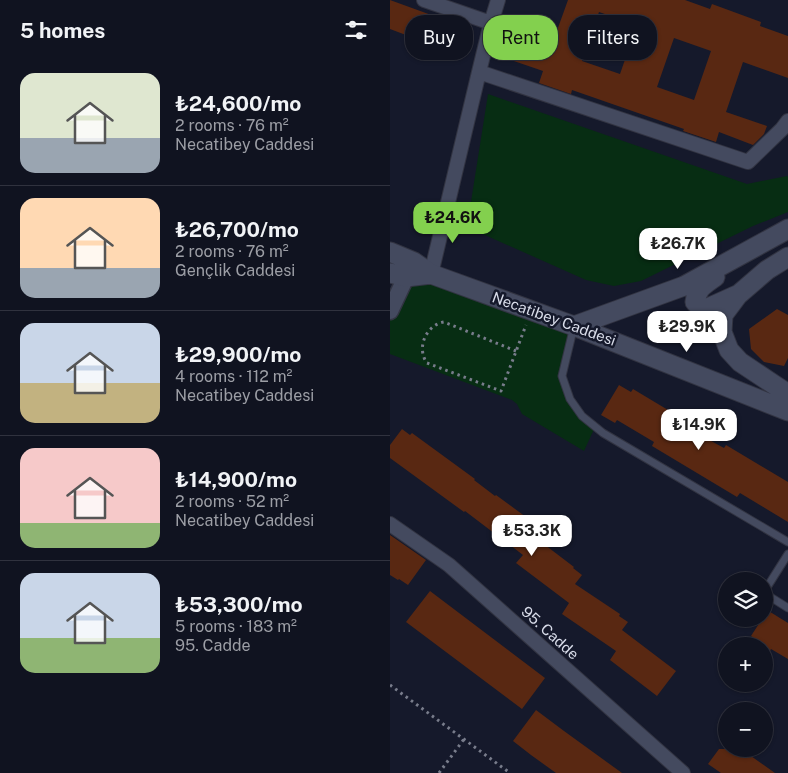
<!DOCTYPE html>
<meta charset="utf-8">
<style>
:root{--surface:#101320;--page:#1e202d;--text:#f1f3f6;--muted:#9c9ea5;--line:#30323e;--accent:#83d04e}
body{margin:0;font-family:"Public Sans",sans-serif;background:var(--page);color:var(--text);height:100vh;display:flex;flex-direction:column;font-size:19px;white-space:nowrap}
*{box-sizing:border-box;margin:0}
p{font-size:16px;color:var(--muted)}
.icon{flex:none;width:28px;height:28px;fill:none;stroke:currentColor;stroke-width:2;stroke-linecap:round;stroke-linejoin:round}
.map{position:relative;flex:1;overflow:hidden}
.details{display:flex;flex-direction:column;background:var(--surface);width:390px}
.details>*{flex:none}
.hud{position:absolute;left:15px;top:15px;width:308px;height:45px;display:flex;gap:10px}
.controls{position:absolute;left:328px;top:572px;display:grid;gap:10px}
.controls a{display:grid;place-items:center;width:55px;height:55px;border-radius:50%;background:var(--surface);box-shadow:0 1px 4px #0004,0 0 0 1px var(--line);font-size:25px}
.price{position:absolute;translate:-50% -42px;padding:0 11px;border-radius:10px;background:#fff;color:#222;font-size:16px;line-height:32px;filter:drop-shadow(0 1px 2px #0008)}
.price::after{content:'';position:absolute;left:50%;top:30px;width:15px;height:11px;margin-left:-8px;background:inherit;clip-path:polygon(0 0,100% 0,50% 100%)}
.price.on{background:var(--accent);color:#111}
ul{padding:0;list-style:none}
li{display:flex;align-items:center;gap:15px;height:125px;padding:0 20px}
li+li{border-top:1px solid var(--line)}
li span{display:grid;place-items:center;flex:none;width:140px;height:100px;border-radius:15px;color:#555}
li>.icon{margin-inline-start:auto}
span .icon{width:60px;height:60px;fill:#fffc;stroke-width:1}
li b{font-size:21px}
h2{display:flex;justify-content:space-between;align-items:center;height:60px;padding:0 20px;font-size:21px}
.pill{padding:0 18px;border-radius:20px;background:var(--surface);box-shadow:0 1px 4px #0004,0 0 0 1px var(--line);font-size:18px;line-height:45px}
.pill.on{background:var(--accent);color:#111}
main{display:flex;flex:1;min-height:0}
.map>svg:first-child{display:block}
.green{fill:#072d13}
.building{fill:#592812;fill-rule:evenodd}
.lines{fill:none;stroke-linecap:round;stroke-linejoin:round}
.service-casing{stroke:#323442;stroke-width:9}
.minor-casing{stroke:#323442;stroke-width:16}
.tertiary-casing{stroke:#323442;stroke-width:19}
.secondary-casing{stroke:#323442;stroke-width:21}
.path{stroke:#787c8b;stroke-width:3;stroke-dasharray:2.5 4;stroke-linecap:butt}
.service{stroke:#444a5f;stroke-width:7}
.minor{stroke:#444a5f;stroke-width:14}
.tertiary{stroke:#444a5f;stroke-width:16}
.secondary{stroke:#444a5f;stroke-width:19}
.labels{text-anchor:middle;stroke-width:5;stroke-linejoin:round;paint-order:stroke}
.street-label{font-size:15px;fill:#d8dce9;stroke:#15192b}
</style>
<main>
<section class="details">
<h2>5 homes<svg class="icon" aria-label="filters" viewBox="0 0 24 24"><path d="M4 7h16M4 17h16"/><circle cx="9" cy="7" r="2"/><circle cx="15" cy="17" r="2"/></svg></h2>
<ul>
<li><span style="background:linear-gradient(#dfe7d0 65%,#9aa5b1 0)"><svg class="icon" aria-label="home" viewBox="0 0 24 24"><path d="M3 11l9-7 9 7M6 9v11h12V9"/></svg></span><div><b>₺24,600/mo</b><p>2 rooms · 76 m²</p><p>Necatibey Caddesi</p></div></li>
<li><span style="background:linear-gradient(#ffd9b3 70%,#9aa5b1 0)"><svg class="icon" aria-label="home" viewBox="0 0 24 24"><path d="M3 11l9-7 9 7M6 9v11h12V9"/></svg></span><div><b>₺26,700/mo</b><p>2 rooms · 76 m²</p><p>Gençlik Caddesi</p></div></li>
<li><span style="background:linear-gradient(#c9d6e8 60%,#c2b280 0)"><svg class="icon" aria-label="home" viewBox="0 0 24 24"><path d="M3 11l9-7 9 7M6 9v11h12V9"/></svg></span><div><b>₺29,900/mo</b><p>4 rooms · 112 m²</p><p>Necatibey Caddesi</p></div></li>
<li><span style="background:linear-gradient(#f6c9c9 75%,#8fb573 0)"><svg class="icon" aria-label="home" viewBox="0 0 24 24"><path d="M3 11l9-7 9 7M6 9v11h12V9"/></svg></span><div><b>₺14,900/mo</b><p>2 rooms · 52 m²</p><p>Necatibey Caddesi</p></div></li>
<li><span style="background:linear-gradient(#c9d6e8 65%,#8fb573 0)"><svg class="icon" aria-label="home" viewBox="0 0 24 24"><path d="M3 11l9-7 9 7M6 9v11h12V9"/></svg></span><div><b>₺53,300/mo</b><p>5 rooms · 183 m²</p><p>95. Cadde</p></div></li>
</ul>
</section>
<div class="map">
<svg width="398" height="773" viewBox="0 0 398 773">
<rect width="100%" height="100%" fill="#15192b"/>
<path class="green" d="M98,94L357,184L397,176L398,177V212L363,226L251,281L224,286L196,280L77,227Z
M41,274L184,326L172,376L180,399L205,427L194,451L132,414L127,404L122,400L0,354V311L16,277Z"/>
<path class="building" d="M0,0L55,20L45,46L0,29Z
M178,0H295L320,9L322,4L371,22L370,26L398,36V78L353,62L336,112L377,126L374,134L363,145L329,132L326,142L293,131L294,129L182,90L181,94L149,83L153,71L112,57L119,36L160,50ZM209,12L247,25L230,74L192,61ZM284,38L321,51L304,100L267,87Z
M387,309L398,315V358L394,366L374,362L361,349L359,329Z
M229,385L241,392L243,389L313,431L311,435L323,442L334,448L336,445L398,482V522L350,493L347,497L262,446L264,442L227,420L225,423L211,415Z
M12,429L20,435L22,433L85,479L84,480L105,496L106,495L136,517L135,518L143,525L138,532L184,567L183,568L192,575L185,584L230,614L229,616L238,622L232,630L286,671L267,696L220,660L226,651L172,614L179,603L126,563L133,555L75,511L74,512L0,458V445Z
M0,535L36,560L18,585L9,579L8,580L0,575Z
M40,591L155,678L132,709L16,622Z
M377,610L398,623V659L381,649L380,651L374,646L369,644L370,642L361,636L372,619H374V615Z
M146,710L174,731L232,773H166L141,755L123,741Z
M329,749H351L385,773H331L318,764Z"/>
<g class="lines">
<defs>
<path id="service" d="M184,326L172,376L180,399L192,416L213,433L398,542
M374,592L398,554
M374,593L398,608"/>
<path id="minor" d="M34,0L101,23
M89,72L358,162L392,129L398,121
M41,274L89,72L101,23L108,0
M0,524L59,565L293,773"/>
<path id="tertiary" d="M0,311L16,277"/>
<path id="secondary" d="M0,252L24,262L41,274L184,326L398,411
M398,257L377,270L348,295L333,315L332,332L339,350L350,362L398,394
M0,273L16,277L41,274
M325,277C314,285 307,288 305,302L310,307L318,308L347,295
M184,326L294,286L398,229"/>
</defs>
<use href="#service" class="service-casing"/>
<use href="#minor" class="minor-casing"/>
<use href="#tertiary" class="tertiary-casing"/>
<use href="#secondary" class="secondary-casing"/>
<path class="path" d="M126,351L54,322C36,325 26,348 37,363L111,391L136,325
M0,685L120,773
M49,773L74,739"/>
<use href="#service" class="service"/>
<use href="#minor" class="minor"/>
<use href="#tertiary" class="tertiary"/>
<use href="#secondary" class="secondary"/>
</g>
<g class="labels">
<g class="street-label">
<text transform="translate(164 319) rotate(20)" y="5">Necatibey Caddesi</text>
<text transform="translate(160 633) rotate(42)" y="5">95. Cadde</text>
</g>
</g>
</svg>
<div class="controls">
<a><svg class="icon" aria-label="layers" viewBox="0 0 24 24"><path d="M12 4l9 5-9 5-9-5zM3 14l9 5 9-5"/></svg></a>
<a>+</a>
<a>−</a>
</div>
<b class="price on" style="left:63px;top:244px">₺24.6K</b>
<b class="price" style="left:288px;top:270px">₺26.7K</b>
<b class="price" style="left:297px;top:353px">₺29.9K</b>
<b class="price" style="left:309px;top:451px">₺14.9K</b>
<b class="price" style="left:142px;top:557px">₺53.3K</b>
<div class="hud">
<a class="pill">Buy</a>
<a class="pill on">Rent</a>
<a class="pill">Filters</a>
</div>
</div>
</main>
